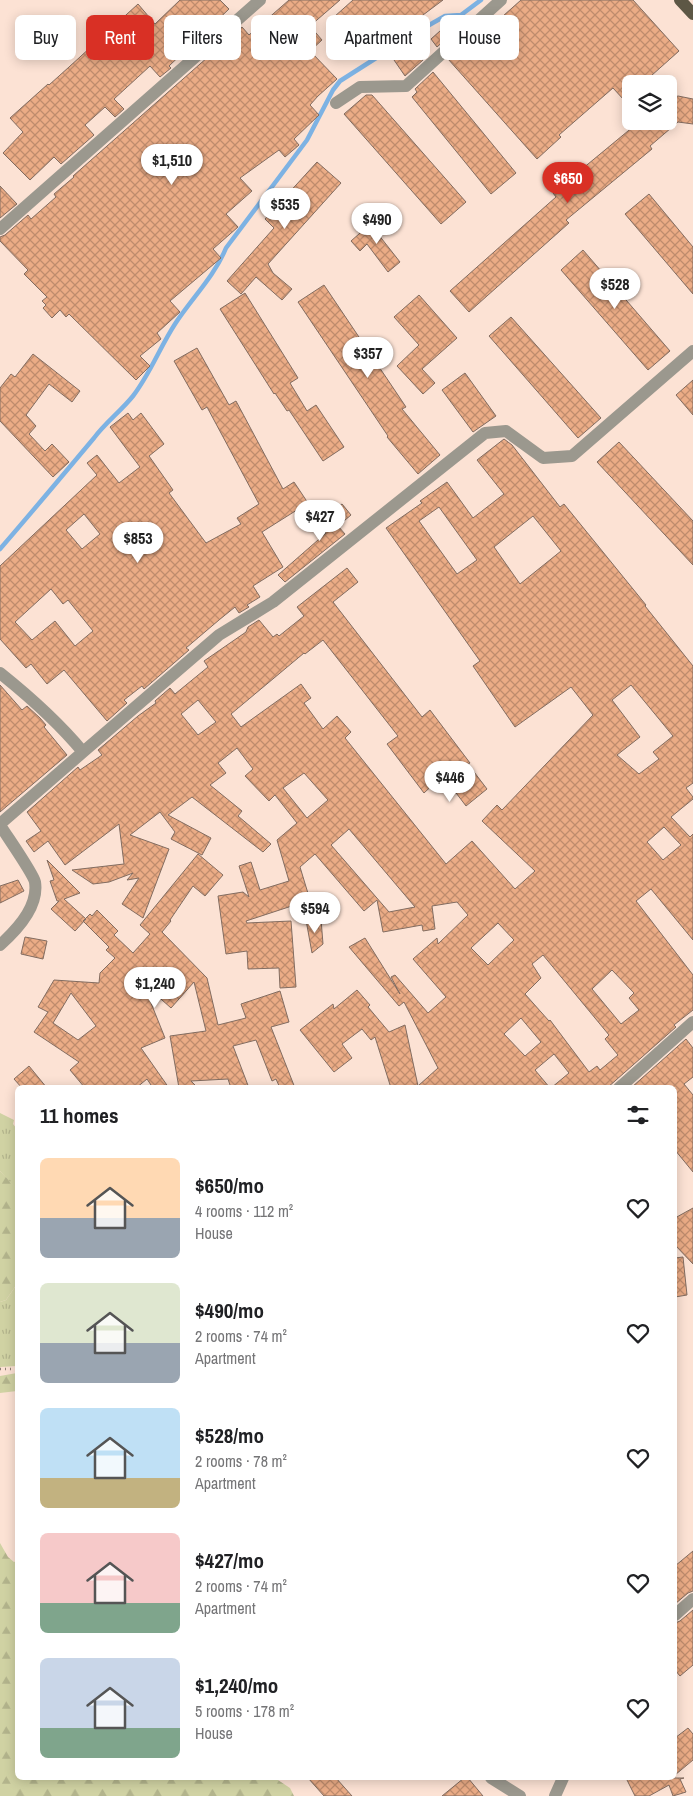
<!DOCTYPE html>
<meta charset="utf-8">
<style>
:root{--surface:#fff;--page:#f6f6f6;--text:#202124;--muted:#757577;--accent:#d93025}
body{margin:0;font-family:"Archivo Narrow",sans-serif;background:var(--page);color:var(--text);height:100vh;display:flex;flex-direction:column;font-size:19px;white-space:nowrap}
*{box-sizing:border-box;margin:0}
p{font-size:16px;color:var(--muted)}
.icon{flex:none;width:28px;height:28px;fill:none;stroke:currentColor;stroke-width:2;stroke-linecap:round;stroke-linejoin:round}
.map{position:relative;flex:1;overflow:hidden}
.sheet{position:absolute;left:15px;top:1085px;width:662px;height:695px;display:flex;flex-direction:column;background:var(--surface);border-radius:8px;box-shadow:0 2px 12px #0003}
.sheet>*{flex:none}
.top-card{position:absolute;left:15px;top:15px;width:664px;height:45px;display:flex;gap:10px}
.buttons{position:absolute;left:622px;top:75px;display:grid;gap:10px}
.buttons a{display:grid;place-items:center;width:55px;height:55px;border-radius:8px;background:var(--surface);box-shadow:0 2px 12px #0003;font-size:25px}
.price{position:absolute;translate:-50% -42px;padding:0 11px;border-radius:18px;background:#fff;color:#222;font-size:16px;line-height:32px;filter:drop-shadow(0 1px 2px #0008)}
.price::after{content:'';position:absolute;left:50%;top:30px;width:15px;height:11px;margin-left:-8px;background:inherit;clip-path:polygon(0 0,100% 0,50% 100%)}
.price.on{background:var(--accent);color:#fff}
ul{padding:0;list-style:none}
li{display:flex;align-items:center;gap:15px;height:125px;padding:0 25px}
li span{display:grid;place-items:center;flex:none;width:140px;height:100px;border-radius:8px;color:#555}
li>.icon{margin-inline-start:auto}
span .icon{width:60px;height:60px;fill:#fffc;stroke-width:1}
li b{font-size:21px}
h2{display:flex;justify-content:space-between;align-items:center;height:60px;padding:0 25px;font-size:21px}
.pill{padding:0 18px;border-radius:8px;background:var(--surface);box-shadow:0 2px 12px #0003;font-size:18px;line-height:45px}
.pill.on{background:var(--accent);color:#fff}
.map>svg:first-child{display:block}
.grass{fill:url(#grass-tufts)}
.forest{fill:url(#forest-firs)}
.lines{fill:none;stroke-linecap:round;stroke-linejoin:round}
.stream{stroke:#7db2e3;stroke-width:4.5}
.building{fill:url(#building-cross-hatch);stroke:#826c60;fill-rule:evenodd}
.path{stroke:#918077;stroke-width:2.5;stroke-dasharray:1 4;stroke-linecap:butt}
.minor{stroke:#9b988e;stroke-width:12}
.primary{stroke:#5d5745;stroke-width:12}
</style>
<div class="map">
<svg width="693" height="1796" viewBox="0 0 693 1796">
<defs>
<pattern id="grass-tufts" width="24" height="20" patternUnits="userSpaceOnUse" patternTransform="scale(1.25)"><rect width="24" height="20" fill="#d0d2a3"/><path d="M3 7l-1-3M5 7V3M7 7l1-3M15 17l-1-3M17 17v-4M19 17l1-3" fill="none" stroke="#b3b48c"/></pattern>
<pattern id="forest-firs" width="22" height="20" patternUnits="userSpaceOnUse" patternTransform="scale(1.25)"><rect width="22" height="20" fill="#d0d2a3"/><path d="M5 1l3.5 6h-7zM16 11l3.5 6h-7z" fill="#b3b48c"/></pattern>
<pattern id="building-cross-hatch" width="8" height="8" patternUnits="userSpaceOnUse" patternTransform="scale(1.25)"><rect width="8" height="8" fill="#ebac86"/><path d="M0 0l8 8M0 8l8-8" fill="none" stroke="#bf8c6d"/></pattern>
</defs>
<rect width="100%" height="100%" fill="#fce2d4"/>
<path class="grass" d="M0,1113L14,1120L13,1124L17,1129V1190L0,1171Z
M17,1284V1366L0,1367V1302L6,1300Z"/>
<path class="forest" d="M0,1171L18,1190L17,1284L6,1300L0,1302Z
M17,1373V1391L0,1393V1376Z
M0,1543L8,1557L14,1562L17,1561L18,1778H275L290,1788L294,1796H0Z"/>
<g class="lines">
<path class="stream" d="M417,32L445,16L461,15L481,0
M0,549C32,512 63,475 94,438C105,423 121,411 133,396C150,374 160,347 175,324C192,298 214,277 226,248L307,140L333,90L340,81L406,39"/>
</g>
<path class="building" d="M180,0H220L229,9L169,66L171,68L160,77L150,66L114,99L124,109L115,117L105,107L85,125L94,135L61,164L54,157L30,180L3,153L23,132L10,118L48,84L49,85L69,67L138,4L155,24Z
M289,0H340L310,26L322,40L310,51L337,79L318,96L310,105L319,115L294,139L299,145L285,157L279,150L240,178L252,191L226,214L238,227L213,249L221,258L170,301L180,312L157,333L161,339L140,356L150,366L136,380L69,314L66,317L60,310L52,318L43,308L46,305L42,301L47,297L24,274L28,270L0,241V237L5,235L28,215L31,219L56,197L54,194L74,177L73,176L242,27L249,35Z
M353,0H443L415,21L428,39L415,50L423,60L405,76L394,60L408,49L394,30L366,54L334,17Z
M521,0H633L679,51L642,84H631V94L624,100L613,88L559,135L561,137L537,159L448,59L468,41L470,44L476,40Z
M450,22L457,29L437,47L431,39Z
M433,72L516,173L491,194L412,97L417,92L415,89Z
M366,95H372L466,202L441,224L344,114Z
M678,96L693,99V124L678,122L650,146L652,149L566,220L569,223L469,312L450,291L556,197L553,193L634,126L642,121H669V99Z
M317,162L341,183L268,264L273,273L292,289L282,300L256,277L241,294L227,281L274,228L265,219Z
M0,186L17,204L0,218Z
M649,194L693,247V294L625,214Z
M377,218L386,228L378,234L400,262L388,272L367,244L360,251L351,241Z
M583,250L670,351L648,370L561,270Z
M324,285L406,407L402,409L440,455L418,474L387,437L388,436L298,302Z
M245,293L298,378L290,383L307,411L316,405L344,447L323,461L289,410L287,411L275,393L274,394L220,309Z
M419,295L457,338L422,369L435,383L423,394L397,366L419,345L394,317Z
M511,317L601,418L578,438L489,336Z
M197,348L229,405L236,401L283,489L294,482L308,503L262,532L283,567L253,586L260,597L247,605L249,607L239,613L235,607L219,620L186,648L189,650L144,689L142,686L124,700L127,703L107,721L64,670L47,684L31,664L26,668L0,639V566L97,475L87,463L97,455L119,483L140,467L110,427L128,413L133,420L141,413L164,444L149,456L173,490L169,493L206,543L241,524L237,518L259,504L207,407L202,410L174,361ZM84,514L100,534L82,549L66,530ZM51,589L63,604L68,600L93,631L75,646L55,621L32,640L15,622Z
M33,354L80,391L72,402L49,384L26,415L36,426L29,434L45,451L52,444L69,462L53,477L0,421V388L11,374L15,377Z
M465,373L496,416L473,432L442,390Z
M693,380V415L676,395Z
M504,439L512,445L560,507L564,504L646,605L645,606L693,666V783L686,788L693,797V799L671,817L690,837L693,834V940L651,889L636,901L693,975V1010L674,1025L676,1027L607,1088H551L569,1073L554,1054L535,1070L550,1088H391L375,1037L371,1040L362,1029L342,1044L352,1058L334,1072L300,1030L333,1004L334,1009L357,990L370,1005L368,1007L389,1032L405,1025L418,1086L438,1068L404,1002L399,1006L349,947L365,938L400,994L391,977L395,975L428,1013L446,997L413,959L437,938L438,944L468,915L457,902L432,906L435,929L423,931L422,925L383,932L377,900L364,911L315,854L300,867L310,900L246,921L247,923L291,921L296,987L280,988L279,968L248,969L247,951L226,954L218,896L243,892L249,897L239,866L251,862L260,890L289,881L277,840L297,823L275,795L269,801L245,776L253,769L237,748L218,763L226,773L210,785L242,811L238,816L271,844L263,852L192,797L168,815L211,838L202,855L171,839L175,832L160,812L130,835L169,849L143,918L122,904L139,878L127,880L133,873L109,882L93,884L72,870L124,864L119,824L65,865L48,841L34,852L26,841L41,831L27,812L78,767L80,770L102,755L98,750L138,716L156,703L155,701L170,688L175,694L208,667L204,661L246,632L248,627L259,620L273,637L277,634L279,636L304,616L297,607L347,568L358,582L333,602L422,717L430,710L470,763L468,764L487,789L466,806L447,781L443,783L439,779L424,793L387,744L398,736L323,640L305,654L304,653L231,714L241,727L301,684L311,698L304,703L323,729L337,716L351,732L345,738L446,864L472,841L515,889L535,871L482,821L497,805L502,810L593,715L571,687L515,727L473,666L480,661L386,528L422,503L420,501L447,482L473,518L504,494L477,460ZM439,507L477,560L457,574L419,521ZM533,516L561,551L520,584L494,547ZM631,685L673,736L653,752L659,759L639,774L617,755L640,737L612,700ZM198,700L216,722L198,735L181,714ZM304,773L328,800L307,818L283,788ZM664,827L681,845L663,860L647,842ZM349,829L415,907L389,912L331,845ZM498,923L514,940L488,965L471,948ZM543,955L609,1035L605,1039L618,1055L600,1070L597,1066L589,1072L550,1020L549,1021L525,994L541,978L532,964ZM612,970L634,993L629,998L639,1010L621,1024L592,989ZM521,1018L541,1042L525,1056L504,1034Z
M619,442L693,521V565L597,462Z
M342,504L351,515L338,526L345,534L285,582L278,575L326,533L318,522Z
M0,685L22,710L27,706L40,718L46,725L44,727L67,755L0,812Z
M198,854L223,875L205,896L193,886L170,920L171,921L162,932L207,978L218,1025L246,1018L241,1004L280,991L289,1022L271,1027L295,1088H280L276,1079L272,1081L256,1040L233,1046L249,1088H231L228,1079L191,1081L198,1088H179L170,1036L206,1031L194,982L171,1008L143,983L165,1038L141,1048L169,1088H153L147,1079L136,1088H85L70,1070L79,1062L34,1032L48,1012L38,1007L54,980L99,983L100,973L115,958L106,950L109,947L83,921L90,914L92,916L97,910L118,931L114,935L133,953L150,934L140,925ZM71,993L96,1026L78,1040L53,1023Z
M47,860L80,893L64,899L86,919L75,931L51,909L59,901H57L50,881L54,880Z
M18,880L24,891L0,903V886Z
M321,919L323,944L312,953L306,920Z
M25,937L47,941L43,959L21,954Z
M686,1039L693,1048V1077L684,1084L693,1095V1172L675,1150V1088L632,1087Z
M29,1066L47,1088H22L14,1079Z
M693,1208V1264L675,1245V1218Z
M683,1257L687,1295L675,1297V1258Z
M693,1551V1591L688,1593L675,1604V1566Z
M693,1610V1665L680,1676L675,1670V1623L680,1621Z
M688,1728L693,1734V1760L675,1775V1738Z
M308,1778H336L352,1796H324Z
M464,1778H468L483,1796H442Z
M626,1778H684L680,1779L686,1792L673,1796L669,1785L649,1796H635Z"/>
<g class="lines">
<path class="path" d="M0,1369H18"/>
<path class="minor" d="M336,103L360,87L406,86L501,0
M0,229L260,0
M0,673C30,697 59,723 83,752L219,635L273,602L485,433L506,431L543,458L572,456L693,351
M0,824L83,752
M0,825C6,835 33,873 35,882C39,907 17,930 0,945
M619,1088L693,1022
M675,1615L693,1599
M491,1778L520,1796
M555,1796L563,1778"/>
<path class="primary" d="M680,0L693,14"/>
</g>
</svg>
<div class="buttons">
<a><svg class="icon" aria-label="layers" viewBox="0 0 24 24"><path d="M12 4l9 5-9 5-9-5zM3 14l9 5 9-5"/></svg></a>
</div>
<b class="price" style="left:172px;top:186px">$1,510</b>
<b class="price on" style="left:568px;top:204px">$650</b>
<b class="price" style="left:285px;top:230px">$535</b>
<b class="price" style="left:377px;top:245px">$490</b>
<b class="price" style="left:615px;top:310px">$528</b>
<b class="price" style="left:368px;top:379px">$357</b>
<b class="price" style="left:320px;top:542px">$427</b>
<b class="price" style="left:138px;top:564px">$853</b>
<b class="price" style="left:450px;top:803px">$446</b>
<b class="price" style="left:315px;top:934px">$594</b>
<b class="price" style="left:155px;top:1009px">$1,240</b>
<div class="top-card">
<a class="pill">Buy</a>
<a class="pill on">Rent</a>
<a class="pill">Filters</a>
<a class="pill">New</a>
<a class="pill">Apartment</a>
<a class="pill">House</a>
</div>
<section class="sheet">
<h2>11 homes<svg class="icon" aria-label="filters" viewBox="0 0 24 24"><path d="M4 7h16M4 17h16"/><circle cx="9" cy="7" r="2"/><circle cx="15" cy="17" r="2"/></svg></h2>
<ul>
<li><span style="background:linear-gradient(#ffd9b3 60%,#9aa5b1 0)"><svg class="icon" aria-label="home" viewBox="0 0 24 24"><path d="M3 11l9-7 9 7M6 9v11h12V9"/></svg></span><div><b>$650/mo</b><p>4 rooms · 112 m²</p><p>House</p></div><svg class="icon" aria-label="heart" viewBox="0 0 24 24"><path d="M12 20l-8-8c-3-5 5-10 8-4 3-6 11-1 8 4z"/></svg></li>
<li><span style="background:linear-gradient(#dfe7d0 60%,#9aa5b1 0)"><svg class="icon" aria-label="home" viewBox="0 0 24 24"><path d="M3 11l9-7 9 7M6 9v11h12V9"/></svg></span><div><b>$490/mo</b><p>2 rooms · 74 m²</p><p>Apartment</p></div><svg class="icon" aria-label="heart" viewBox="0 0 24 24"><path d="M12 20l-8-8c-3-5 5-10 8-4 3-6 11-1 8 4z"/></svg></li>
<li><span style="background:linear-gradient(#bfe0f5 70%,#c2b280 0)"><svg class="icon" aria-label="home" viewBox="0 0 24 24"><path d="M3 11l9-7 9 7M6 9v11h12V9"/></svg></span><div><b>$528/mo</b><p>2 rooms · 78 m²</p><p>Apartment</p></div><svg class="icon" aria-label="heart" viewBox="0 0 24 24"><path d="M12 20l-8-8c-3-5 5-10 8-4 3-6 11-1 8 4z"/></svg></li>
<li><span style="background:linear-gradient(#f6c9c9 70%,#7fa58c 0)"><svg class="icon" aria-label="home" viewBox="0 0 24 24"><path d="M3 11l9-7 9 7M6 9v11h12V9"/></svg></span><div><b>$427/mo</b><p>2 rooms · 74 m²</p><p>Apartment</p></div><svg class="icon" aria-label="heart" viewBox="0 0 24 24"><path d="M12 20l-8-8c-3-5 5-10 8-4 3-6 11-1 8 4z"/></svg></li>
<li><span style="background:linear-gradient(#c9d6e8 70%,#7fa58c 0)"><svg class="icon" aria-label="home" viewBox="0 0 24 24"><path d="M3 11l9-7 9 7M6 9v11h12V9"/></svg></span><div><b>$1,240/mo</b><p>5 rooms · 178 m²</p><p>House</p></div><svg class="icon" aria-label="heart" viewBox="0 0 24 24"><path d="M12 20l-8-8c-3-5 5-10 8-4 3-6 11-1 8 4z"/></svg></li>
</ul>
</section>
</div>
